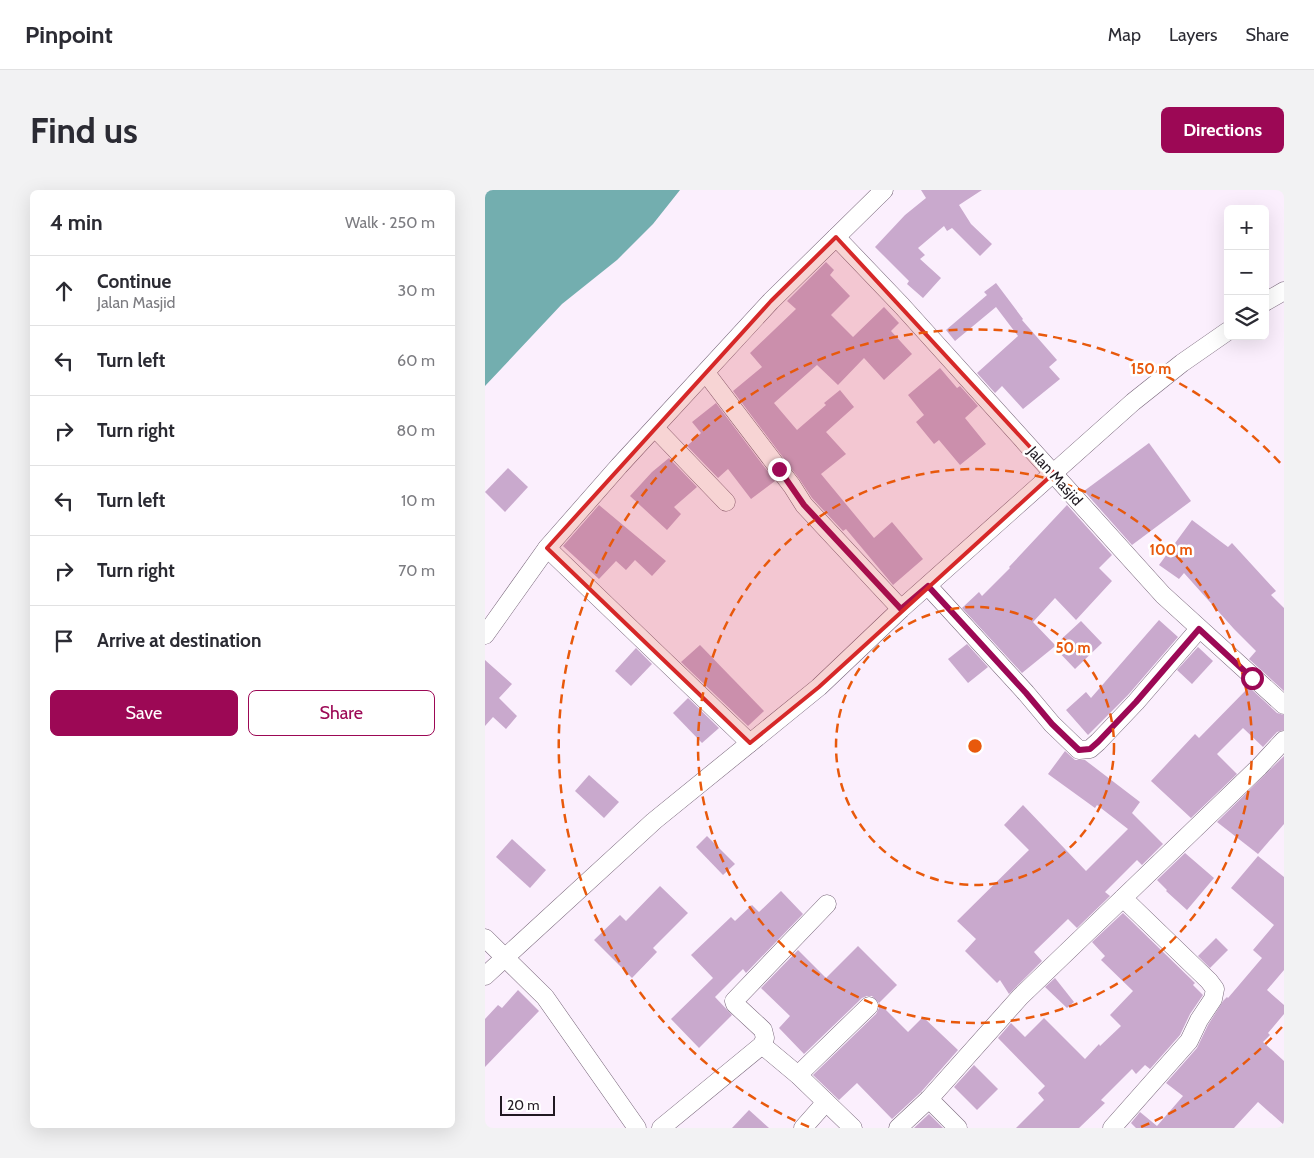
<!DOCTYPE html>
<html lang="en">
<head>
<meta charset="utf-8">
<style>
  :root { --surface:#fff; --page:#f2f2f3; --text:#2b2b33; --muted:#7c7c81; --line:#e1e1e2; --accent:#9c0855 }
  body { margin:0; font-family:Cabin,sans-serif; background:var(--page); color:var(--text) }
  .controls { position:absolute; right:15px; top:15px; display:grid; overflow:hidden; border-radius:8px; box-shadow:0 5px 20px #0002 }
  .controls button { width:45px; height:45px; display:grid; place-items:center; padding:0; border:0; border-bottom:1px solid var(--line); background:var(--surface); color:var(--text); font:25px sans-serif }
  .scale { position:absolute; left:15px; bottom:12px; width:55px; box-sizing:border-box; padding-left:5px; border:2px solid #201921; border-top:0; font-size:14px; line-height:18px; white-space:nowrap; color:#201921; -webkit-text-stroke:4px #fff; paint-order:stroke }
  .stop { position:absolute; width:15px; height:15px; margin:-11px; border:4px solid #9c0855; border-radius:50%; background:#fff }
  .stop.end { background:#9c0855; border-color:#fff; box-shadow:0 1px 5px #0008 }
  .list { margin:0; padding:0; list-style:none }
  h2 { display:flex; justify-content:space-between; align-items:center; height:65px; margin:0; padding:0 20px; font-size:21px }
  h2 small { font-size:16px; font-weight:400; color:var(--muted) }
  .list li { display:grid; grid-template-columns:32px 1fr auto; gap:15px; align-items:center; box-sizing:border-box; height:70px; padding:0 20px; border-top:1px solid var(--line) }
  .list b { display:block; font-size:19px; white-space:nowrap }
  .list p { margin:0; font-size:16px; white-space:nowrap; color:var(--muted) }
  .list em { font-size:16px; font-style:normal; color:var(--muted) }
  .actions { display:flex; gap:10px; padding:15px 20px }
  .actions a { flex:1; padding:11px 0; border:1px solid var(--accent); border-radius:8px; text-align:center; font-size:18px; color:var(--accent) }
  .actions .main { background:var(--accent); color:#fff }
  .icon { flex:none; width:28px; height:28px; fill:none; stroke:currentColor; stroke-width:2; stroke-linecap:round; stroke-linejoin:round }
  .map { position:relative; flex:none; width:799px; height:938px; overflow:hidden; border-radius:8px }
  header { display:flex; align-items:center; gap:30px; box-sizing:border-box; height:70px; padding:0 25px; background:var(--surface); border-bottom:1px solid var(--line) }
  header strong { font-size:24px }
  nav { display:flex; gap:28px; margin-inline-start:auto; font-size:18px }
  .intro { display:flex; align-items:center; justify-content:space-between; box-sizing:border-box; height:120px; padding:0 30px }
  h1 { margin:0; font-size:35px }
  .button { padding:12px 22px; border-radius:8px; background:var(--accent); color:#fff; font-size:18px; font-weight:700 }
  main { display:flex; gap:30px; padding:0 30px }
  aside { flex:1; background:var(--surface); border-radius:8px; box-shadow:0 5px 20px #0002 }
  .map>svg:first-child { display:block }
  .water { fill:#73aeaf }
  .building { fill:#c9a9cd }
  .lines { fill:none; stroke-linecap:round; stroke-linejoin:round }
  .street-casing { stroke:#766478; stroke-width:19 }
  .street { stroke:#fff; stroke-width:18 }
  .route { stroke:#9c0855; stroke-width:6 }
  .marked { fill:#d62828; fill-opacity:0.2; stroke:#d62828; stroke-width:4; stroke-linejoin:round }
  .ring { fill:none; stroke:#e8590c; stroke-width:2.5; stroke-dasharray:9 6 }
  .labels { text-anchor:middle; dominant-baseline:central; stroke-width:5; stroke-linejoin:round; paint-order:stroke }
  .street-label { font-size:15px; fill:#201921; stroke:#fff }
  .centre { fill:#e8590c; stroke:#fff; stroke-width:2.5 }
  .ring-label { font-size:15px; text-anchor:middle; font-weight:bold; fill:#e8590c; stroke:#fff; stroke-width:5; stroke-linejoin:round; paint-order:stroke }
</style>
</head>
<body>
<header>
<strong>Pinpoint</strong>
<nav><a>Map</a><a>Layers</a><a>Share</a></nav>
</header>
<div class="intro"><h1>Find us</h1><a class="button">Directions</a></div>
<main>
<aside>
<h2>4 min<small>Walk · 250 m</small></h2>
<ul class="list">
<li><svg class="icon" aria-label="ahead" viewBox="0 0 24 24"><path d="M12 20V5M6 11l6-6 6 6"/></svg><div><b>Continue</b><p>Jalan Masjid</p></div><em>30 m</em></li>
<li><svg class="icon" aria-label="left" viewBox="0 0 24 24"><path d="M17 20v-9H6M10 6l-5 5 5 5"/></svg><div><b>Turn left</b></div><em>60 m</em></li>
<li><svg class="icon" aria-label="right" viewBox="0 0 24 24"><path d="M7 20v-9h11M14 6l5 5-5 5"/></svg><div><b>Turn right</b></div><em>80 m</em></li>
<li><svg class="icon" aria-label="left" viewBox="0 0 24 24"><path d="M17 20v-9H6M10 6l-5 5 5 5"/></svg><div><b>Turn left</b></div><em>10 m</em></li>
<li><svg class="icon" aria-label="right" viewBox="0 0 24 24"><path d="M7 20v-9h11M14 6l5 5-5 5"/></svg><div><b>Turn right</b></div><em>70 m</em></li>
<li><svg class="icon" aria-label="arrive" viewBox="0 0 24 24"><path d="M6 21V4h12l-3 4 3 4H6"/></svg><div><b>Arrive at destination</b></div></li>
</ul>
<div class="actions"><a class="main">Save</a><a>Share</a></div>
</aside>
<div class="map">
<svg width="799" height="938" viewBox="0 0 799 938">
  <rect width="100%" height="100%" fill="#fbeffd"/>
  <path class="water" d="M0 0H195L168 34 132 70 77 114 0 196Z"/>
  <g class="building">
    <path d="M436 0H497L474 15 486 34 507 54 495 66 467 38 462 41 459 36 433 58 440 65 435 69 456 88 438 108 422 94 424 91 390 57 420 25 441 8Z"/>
    <path d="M341 72 349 80 345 85 365 106 346 125 368 147 399 117 414 133 406 141 427 164 399 190 379 168 353 195 332 175 289 213 312 240 341 215 339 213 355 200 369 217 341 242 361 264 336 284 389 348 407 332 438 369 408 395 361 339 358 341 327 308 315 290 248 201 277 177 265 163 311 119 302 111Z"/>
    <path d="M511 93 538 129 537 130 572 170 564 177 575 189 538 219 517 196 510 203 492 183 533 146 511 117 470 151 461 140 502 105 499 102Z"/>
    <path d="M455 178 472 198 475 196 493 216 480 228 501 254 475 275 454 250 449 254 431 232 439 225 423 205Z"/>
    <path d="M231 213 290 291 266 309 243 279 233 288 202 256 216 243 207 232Z"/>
    <path d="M664 253 706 311 647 355 599 301Z"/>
    <path d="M184 268 212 297 189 317 196 324 182 340 145 306 167 282Z"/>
    <path d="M23 278 43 297 20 322 0 302Z"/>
    <path d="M114 315 181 371 167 386 150 370 141 380 131 371 114 389 78 356Z"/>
    <path d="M582 315 627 365 614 378 627 391 591 430 570 408 548 432 570 455 596 431 617 453 590 479 569 457 537 483 477 418 494 402 497 406 525 378 524 377Z"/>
    <path d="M707 330 743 357 747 353 791 401 786 405 799 418V501L764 469 771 461 749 439 699 383 694 389 674 375Z"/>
    <path d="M674 430 693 447 643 505 603 545 581 520 601 502 606 508Z"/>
    <path d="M482 454 503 477 483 493 463 469Z"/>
    <path d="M215 455 279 521 263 536 196 472Z"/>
    <path d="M713 457 728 471 707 494 692 480Z"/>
    <path d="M151 458 167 474 146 496 130 481Z"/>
    <path d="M0 470 27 494 14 508 32 526 21 539 8 527 0 536Z"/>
    <path d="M764 497 792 523 799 525V540L792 542 778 557 758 538 732 564 752 584 706 628 666 591 710 544 714 548Z"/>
    <path d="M203 508 234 538 217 553 188 523Z"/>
    <path d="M580 561 590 570H600L655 612 647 623 678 654 657 675 652 670 620 702 625 706 592 738 583 729 549 762 557 771 524 804 515 790 512 793 480 761 491 749 472 731 544 660 519 635 538 615 601 681 643 639 612 615 610 618 563 584Z"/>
    <path d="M799 566V634L773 664 732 632Z"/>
    <path d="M104 585 134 612 119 628 90 601Z"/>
    <path d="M222 646 250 674 238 685 211 657Z"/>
    <path d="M27 649 61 680 45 698 11 667Z"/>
    <path d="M700 663 729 688 702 720 681 701 682 700 672 690Z"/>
    <path d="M773 666 799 687V780L782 800 799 815V824L783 843 785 845 778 852 799 871V935L773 912 749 938H651L646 933 655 922 672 936 698 906 681 893 712 858 723 835 738 811 742 807 743 808 777 768 768 760 789 735 746 698Z"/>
    <path d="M175 696 203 723 168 758 172 762 147 788 109 750 135 725 141 731Z"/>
    <path d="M296 701 318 724 261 783 258 779 230 807 247 825 214 858 186 829 228 788 206 765 246 727 250 731 267 715 274 722Z"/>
    <path d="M638 723 710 793 708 795 718 805 705 824 695 845 665 879 660 875 651 884 647 879 616 910 620 913 594 938H531L559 910 553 903 560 896 513 848 526 833 540 847 559 828 600 869 614 854 615 856 636 836 625 825 648 801 616 770 620 766 607 752Z"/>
    <path d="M731 748 743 760 725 778 713 766Z"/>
    <path d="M373 756 412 795 394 813 387 806H382L377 808 319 864 294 838 305 826 276 798 313 760 341 788Z"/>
    <path d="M570 788 589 812 582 818 560 797Z"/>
    <path d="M33 800 54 821 0 877V829L13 815 17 818Z"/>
    <path d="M394 813 423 842 438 827 473 860 436 902 407 929 372 893 354 910 328 885 391 824 394 818Z"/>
    <path d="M489 875 513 899 492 920 469 897Z"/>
    <path d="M264 920 284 938H247Z"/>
    <path d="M444 924 458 938H429Z"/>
  </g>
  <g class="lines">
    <g class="street-casing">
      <g id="street">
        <path d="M351 47 417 116 678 405 799 515"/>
        <path d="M780 112 799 101"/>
        <path d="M221 183 307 296 319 315 416 419"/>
        <path d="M170 238 241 312"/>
        <path d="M62 358 265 553"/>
        <path d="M443 396 541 503 567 534 594 560 605 559 613 552 651 512 714 439"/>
        <path d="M0 445 62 358 134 276 286 111 399 0"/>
        <path d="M0 748 60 807 152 938"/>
        <path d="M0 786 169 631 334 497 416 419 648 212 697 173 743 141"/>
        <path d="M277 855 313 885 368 938"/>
        <path d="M313 885 384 816"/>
        <path d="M444 909 473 938"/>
        <path d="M176 938 277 855 280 848 278 840 250 814 249 811 342 714"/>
        <path d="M318 938 341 912"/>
        <path d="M413 938 444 909 535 807 638 708"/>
        <path d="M627 938 704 851 714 830 728 809 730 799 724 791 638 708 774 577 799 550"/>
      </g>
    </g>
    <use href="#street" class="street"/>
  </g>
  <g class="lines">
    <path class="route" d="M294 279 319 315 416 419 443 396 541 503 567 534 594 560 605 559 613 552 651 512 714 439 767 488"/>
  </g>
  <path class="marked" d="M351 47 569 283 334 497 265 553 62 358 286 111Z"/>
  <g class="ring">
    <circle cx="490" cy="556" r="139"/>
    <circle cx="490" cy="556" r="277"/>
    <path d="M797 837A416 416 0 0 1 656 937M324 937A416 416 0 1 1 797 275"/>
  </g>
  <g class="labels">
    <g class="street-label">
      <text transform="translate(570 286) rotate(48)">Jalan Masjid</text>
    </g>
  </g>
  <circle cx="490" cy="556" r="8" class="centre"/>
  <g class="ring-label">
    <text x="666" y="184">150 m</text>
    <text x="686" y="365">100 m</text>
    <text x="588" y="463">50 m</text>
  </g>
</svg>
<div class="controls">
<button>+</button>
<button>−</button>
<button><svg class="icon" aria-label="layers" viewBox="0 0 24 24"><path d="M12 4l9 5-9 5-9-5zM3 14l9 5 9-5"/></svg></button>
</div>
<div class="scale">20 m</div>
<div class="stop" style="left:767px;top:488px"></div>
<div class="stop end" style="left:294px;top:279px"></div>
</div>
</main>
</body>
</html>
